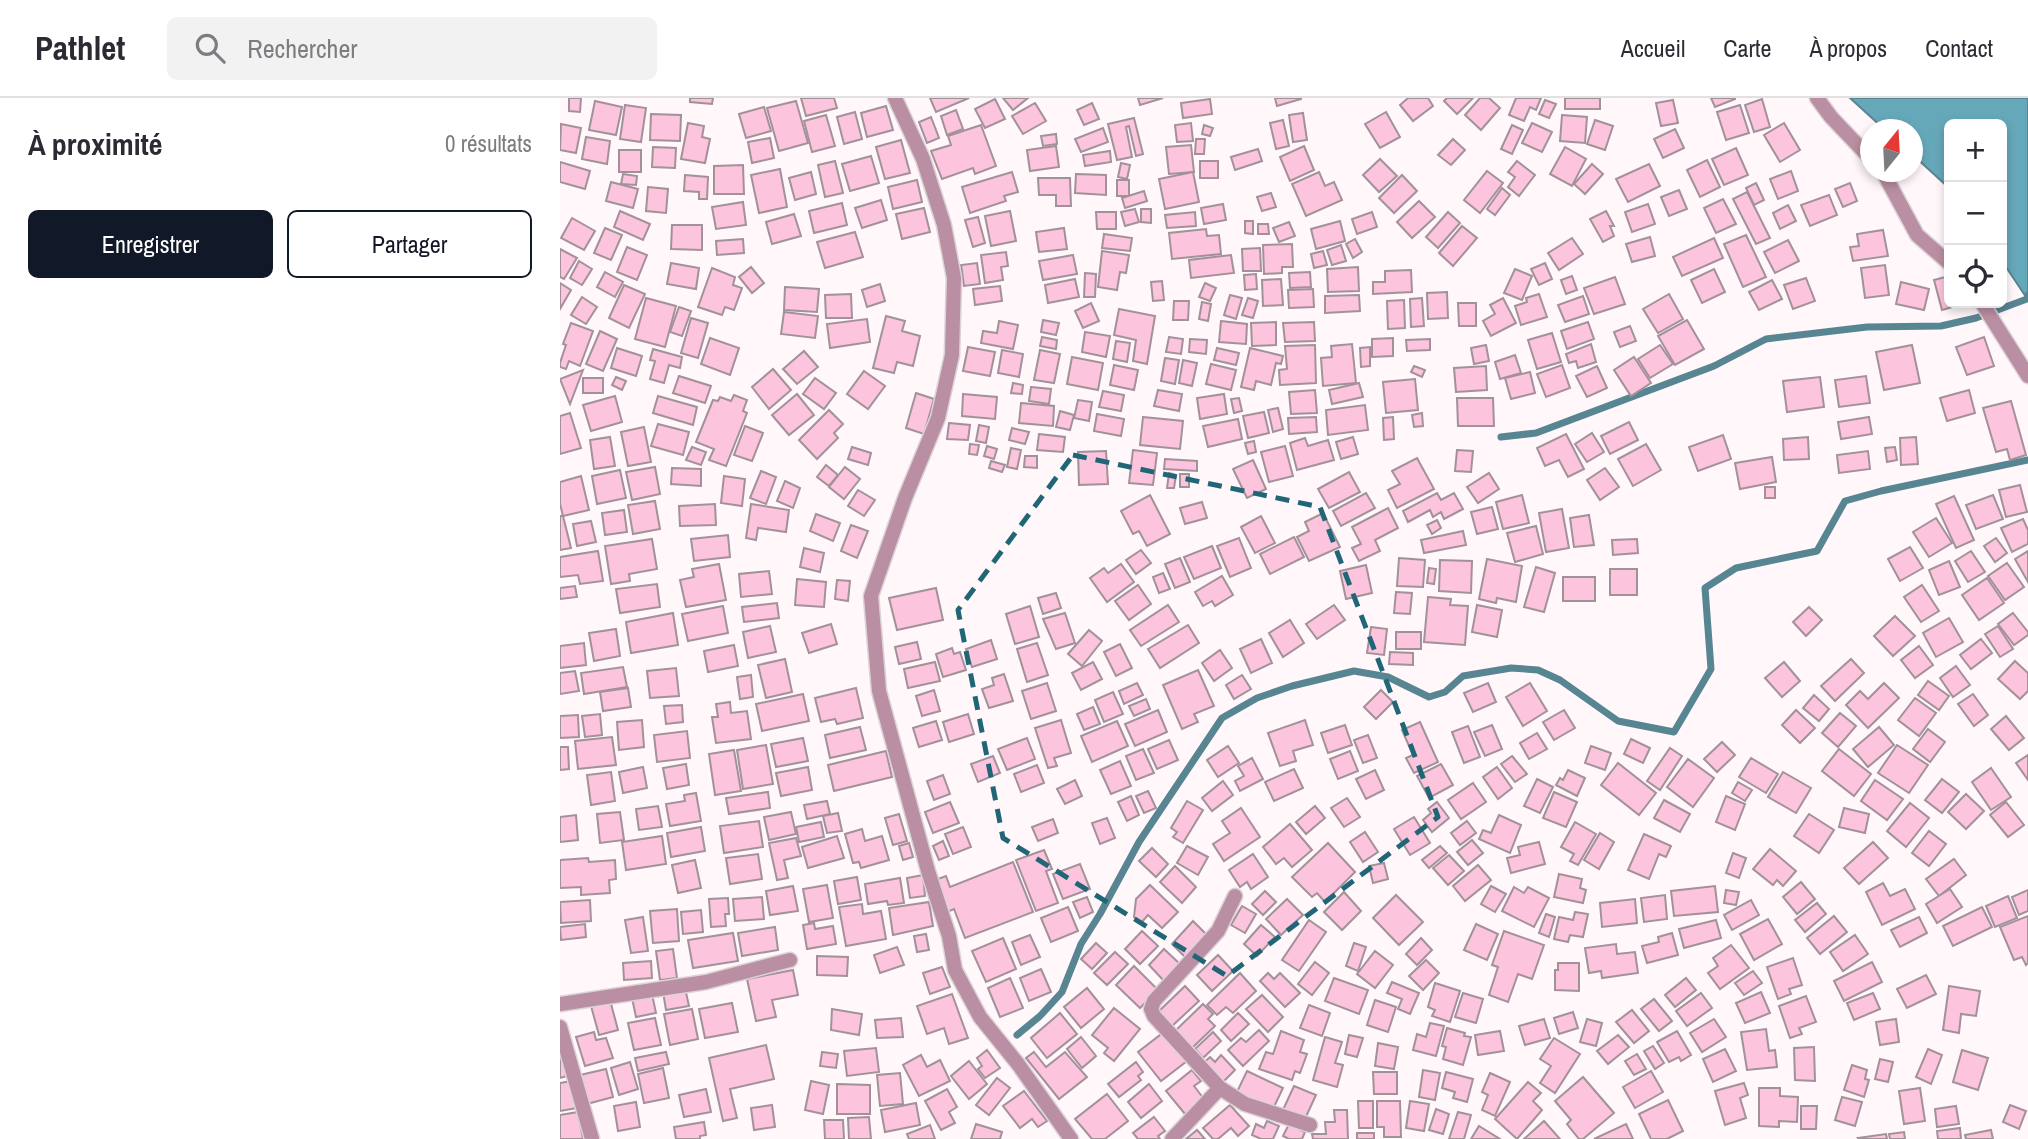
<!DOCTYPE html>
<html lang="fr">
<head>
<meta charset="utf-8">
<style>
  :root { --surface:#fff; --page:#f2f2f3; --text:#2b2b33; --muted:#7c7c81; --line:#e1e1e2; --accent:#111827 }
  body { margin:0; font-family:"Archivo Narrow",sans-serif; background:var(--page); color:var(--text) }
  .controls { position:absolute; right:21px; top:21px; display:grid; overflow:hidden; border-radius:10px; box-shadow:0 4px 10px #0003 }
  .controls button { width:63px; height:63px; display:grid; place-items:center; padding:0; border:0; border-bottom:2px solid var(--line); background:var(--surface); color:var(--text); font:35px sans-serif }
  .compass { position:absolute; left:1300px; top:21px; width:63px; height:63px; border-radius:50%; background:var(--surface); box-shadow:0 4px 10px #0003; rotate:18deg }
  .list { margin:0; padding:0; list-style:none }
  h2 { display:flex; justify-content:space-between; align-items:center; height:91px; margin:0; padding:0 28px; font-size:30px }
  h2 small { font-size:23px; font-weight:400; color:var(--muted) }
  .actions { display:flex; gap:14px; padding:21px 28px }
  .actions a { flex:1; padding:16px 0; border:2px solid var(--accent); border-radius:10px; text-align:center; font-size:24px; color:var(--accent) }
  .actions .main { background:var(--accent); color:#fff }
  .icon { flex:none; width:38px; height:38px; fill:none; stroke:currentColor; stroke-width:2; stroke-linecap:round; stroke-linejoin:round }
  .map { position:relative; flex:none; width:1468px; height:1041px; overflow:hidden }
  header { display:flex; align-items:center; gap:42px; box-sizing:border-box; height:98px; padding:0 35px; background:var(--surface); border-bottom:2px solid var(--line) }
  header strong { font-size:33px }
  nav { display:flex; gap:38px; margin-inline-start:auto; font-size:24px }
  .search { width:490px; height:63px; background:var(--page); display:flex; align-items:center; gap:18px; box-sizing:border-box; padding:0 24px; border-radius:10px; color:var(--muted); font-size:26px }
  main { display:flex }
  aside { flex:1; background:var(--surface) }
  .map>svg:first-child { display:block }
  .water { fill:#65a8ba; stroke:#588592; stroke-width:2 }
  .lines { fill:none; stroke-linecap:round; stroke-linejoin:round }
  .stream { stroke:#588592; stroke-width:7 }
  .building { fill:#fdc4dd; stroke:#a39199; stroke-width:2 }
  .street-casing { stroke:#dbd4d7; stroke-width:17 }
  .street { stroke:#bb8fa3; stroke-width:14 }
  .marked { fill:none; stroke:#216677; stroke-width:5; stroke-dasharray:14 9; stroke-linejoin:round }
</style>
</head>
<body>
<header>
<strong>Pathlet</strong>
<div class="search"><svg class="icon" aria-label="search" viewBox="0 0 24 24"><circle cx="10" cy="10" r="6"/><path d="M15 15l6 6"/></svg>Rechercher</div>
<nav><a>Accueil</a><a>Carte</a><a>À propos</a><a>Contact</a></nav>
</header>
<main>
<aside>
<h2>À proximité<small>0 résultats</small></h2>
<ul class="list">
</ul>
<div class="actions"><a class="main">Enregistrer</a><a>Partager</a></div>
</aside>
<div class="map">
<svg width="1468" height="1041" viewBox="0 0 1468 1041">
  <rect width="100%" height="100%" fill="#fff7fa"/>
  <path class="water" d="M1290 0H1468V202L1442 163V26H1389V90L1353 57 1352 32 1324 31Z"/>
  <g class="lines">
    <g class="stream">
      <path d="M941 339 976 335 1154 268 1206 241 1307 229 1381 228 1416 220 1467 201 1468 197"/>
      <path d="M457 937 480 918 502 894 521 846 540 816 579 744 662 620 697 600 732 588 794 573 828 579 869 599 885 594 903 578 951 570 978 572 1000 582 1058 623 1114 634 1151 571 1145 490 1176 470 1257 453 1285 403 1321 393 1468 362"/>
    </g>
  </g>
  <g class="building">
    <path d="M9 0H21L20 14 9 13Z"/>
    <path d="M130 0H153L152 6 130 4Z"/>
    <path d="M241 0H274L277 10 246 18Z"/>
    <path d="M370 0H409L376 14Z"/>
    <path d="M443 0H468L453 12Z"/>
    <path d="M578 0H603L580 7Z"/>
    <path d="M715 0H741V1L717 8Z"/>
    <path d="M848 0H868L873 8 853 23 840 7Z"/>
    <path d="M887 0H913L897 16 884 3Z"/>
    <path d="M920 0H929L940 10 921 32 905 17Z"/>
    <path d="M956 0H981L976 12 970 9 964 23 949 17Z"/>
    <rect x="1005" y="0" width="35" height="11"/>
    <path d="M1151 0H1175V1L1155 9Z"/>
    <path d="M435 1 445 21 425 30 415 11Z"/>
    <path d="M650 1 652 16 623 20 621 5Z"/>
    <path d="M1202 1 1210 29 1194 34 1185 7Z"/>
    <path d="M985 2 996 6 989 20 979 16Z"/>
    <path d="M1113 2 1118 25 1101 28 1096 5Z"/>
    <path d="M35 3 62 9 56 37 29 32Z"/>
    <path d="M236 3 248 45 219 53 207 10Z"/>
    <path d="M475 5 486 23 463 36 452 18Z"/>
    <path d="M532 5 539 21 524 27 517 12Z"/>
    <path d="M65 7 86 10 81 44 60 41Z"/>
    <path d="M1180 7 1189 35 1166 42 1157 14Z"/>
    <path d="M326 8 333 32 307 39 301 15Z"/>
    <path d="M204 9 211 33 186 40 179 16Z"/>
    <path d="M396 12 403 31 387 37 381 18Z"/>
    <path d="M295 14 302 41 284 46 277 19Z"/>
    <path d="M826 14 840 39 820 50 805 26Z"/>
    <path d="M743 15 747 42 733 44 729 17Z"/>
    <path d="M91 16 121 17 120 43 90 42Z"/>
    <path d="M266 17 275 48 252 54 244 23Z"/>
    <path d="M1002 17 1027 19 1025 45 1000 43Z"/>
    <path d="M371 19 379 40 367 45 359 24Z"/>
    <path d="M574 20 583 56 576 58 569 28 566 29 572 59 557 62 548 26Z"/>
    <path d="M723 22 729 48 716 51 710 25Z"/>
    <path d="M1035 22 1053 28 1045 52 1027 46Z"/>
    <path d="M128 25 144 28 142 39 150 41 145 65 121 61Z"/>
    <path d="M631 25 633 43 617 44 615 27Z"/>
    <path d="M972 25 992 34 982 54 962 45Z"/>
    <path d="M1224 25 1240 52 1220 64 1204 37Z"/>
    <path d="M1 26 21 30 16 55 0 52Z"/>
    <path d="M421 27 436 68 415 76 413 70 382 81 371 53 391 47 388 38Z"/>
    <path d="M644 27 653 30 650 38 642 36Z"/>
    <path d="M952 27 963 32 952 56 941 51Z"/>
    <path d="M543 30 548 44 521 54 515 41Z"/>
    <path d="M1115 31 1124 50 1103 60 1094 41Z"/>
    <path d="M496 36 497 46 483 48 481 38Z"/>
    <path d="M26 39 50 43 47 66 22 61Z"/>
    <path d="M210 40 214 60 192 65 188 44Z"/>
    <path d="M636 41H645L644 56H635Z"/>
    <path d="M893 41 905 52 891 67 878 57Z"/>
    <path d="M341 42 350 75 325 81 316 49Z"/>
    <path d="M631 47 634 74 609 76 606 49Z"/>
    <path d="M496 48 499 69 470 73 467 52Z"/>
    <path d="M744 48 754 72 730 83 720 59Z"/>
    <path d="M93 49 116 50 115 70 92 69Z"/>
    <path d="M1005 49 1026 61 1012 88 990 76Z"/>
    <path d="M1176 50 1188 77 1164 87 1152 61Z"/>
    <path d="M698 51 702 63 675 72 671 59Z"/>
    <rect x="59" y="52" width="22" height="22"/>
    <path d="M550 53 551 64 525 68 523 57Z"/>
    <path d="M311 58 319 85 290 93 282 66Z"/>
    <path d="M820 61 837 78 819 94 803 77Z"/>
    <path d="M1147 62 1160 89 1140 99 1127 72Z"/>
    <path d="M275 63 283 95 265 99 258 67Z"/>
    <rect x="640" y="63" width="18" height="17"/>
    <path d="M957 63 975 77 959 98 948 89 955 79 948 74Z"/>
    <path d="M0 64 30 73 25 91 0 84Z"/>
    <path d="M561 65 570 67 567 81 558 79Z"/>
    <path d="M1032 66 1043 76 1025 96 1014 86Z"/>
    <path d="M1089 66 1100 88 1068 104 1056 81Z"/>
    <path d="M183 67 184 96H154V68Z"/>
    <path d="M220 71 227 109 199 115 191 77Z"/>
    <path d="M927 73 943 85 920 115 904 102Z"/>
    <path d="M1231 73 1238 93 1218 101 1210 81Z"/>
    <path d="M251 74 256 96 235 102 229 80Z"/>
    <path d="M452 74 458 94 444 98 446 103 410 115 402 89Z"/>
    <path d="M633 74 639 104 605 111 599 81Z"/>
    <path d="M759 74 765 88 774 84 782 102 746 118 732 86Z"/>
    <path d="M63 76 77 78 76 87 61 86Z"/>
    <path d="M516 76 546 77V97L515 95Z"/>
    <path d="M125 77 148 79 147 101H139V94L124 93Z"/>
    <path d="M842 77 857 93 834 115 819 100Z"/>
    <path d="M478 80H510L511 108H496V97H479Z"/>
    <path d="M357 82 362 104 333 111 328 89Z"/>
    <rect x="557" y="82" width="12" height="16"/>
    <path d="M51 84 78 91 73 110 46 103Z"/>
    <path d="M1196 85 1204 102 1194 107 1186 90Z"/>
    <path d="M1290 85 1297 103 1283 109 1275 91Z"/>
    <path d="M88 89 108 91 106 115 86 113Z"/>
    <path d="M942 90 950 97 935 117 927 111Z"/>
    <path d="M1119 92 1127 111 1109 118 1101 99Z"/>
    <path d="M584 93 587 103 565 110 562 100Z"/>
    <path d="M1187 94 1210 140 1196 146 1173 101Z"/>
    <path d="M711 95 716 109 702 113 697 99Z"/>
    <path d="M1269 97 1277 117 1250 128 1241 107Z"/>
    <path d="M1163 101 1176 126 1156 135 1144 110Z"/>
    <path d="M321 102 327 122 302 130 295 110Z"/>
    <path d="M859 103 875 119 852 140 837 124Z"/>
    <path d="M183 104 186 127 156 131 152 109Z"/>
    <path d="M282 105 287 127 254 135 249 113Z"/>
    <path d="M663 106 666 122 644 126 641 110Z"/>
    <path d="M1088 106 1095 126 1072 134 1065 114Z"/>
    <path d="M1228 107 1236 123 1220 131 1213 115Z"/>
    <path d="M364 110 370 134 342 141 336 116Z"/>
    <path d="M575 111 579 124 565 128 561 114Z"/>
    <path d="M581 111H591V125L581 124Z"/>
    <path d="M60 113 90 126 83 142 54 129Z"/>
    <path d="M450 113 456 143 431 148 425 118Z"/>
    <path d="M1046 113 1054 128H1050L1054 138 1043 144 1030 121Z"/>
    <path d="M536 114H556V131H537Z"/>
    <path d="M635 114 636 128 607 130 605 117Z"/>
    <path d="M812 114 817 129 797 136 792 121Z"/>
    <path d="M888 114 900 125 878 150 866 139Z"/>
    <path d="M234 116 241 138 212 146 206 124Z"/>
    <path d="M418 119 425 145 413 149 405 122Z"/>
    <path d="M12 120 35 133 24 152 1 140Z"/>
    <path d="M685 123H693V136L685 135Z"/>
    <path d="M780 123 785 143 756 151 751 131Z"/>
    <path d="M729 124 735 138 719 144 713 130Z"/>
    <path d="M698 126H708L709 136H698Z"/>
    <path d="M112 127H142V152L111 151Z"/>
    <path d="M902 128 917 140 893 168 879 155Z"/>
    <path d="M45 130 62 137 51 162 34 155Z"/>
    <path d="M504 130 507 151 479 154 476 134Z"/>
    <path d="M646 131 647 138 659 137 661 156 612 161 609 135Z"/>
    <path d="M1323 132 1328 158 1293 163 1290 149 1299 148 1297 136Z"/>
    <path d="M295 134 303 159 265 170 257 144Z"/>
    <path d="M544 136 572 140 570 153 542 150Z"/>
    <path d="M1186 137 1206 179 1183 189 1164 146Z"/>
    <path d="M1090 139 1095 158 1072 164 1066 146Z"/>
    <path d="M1012 140 1023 156 999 172 988 155Z"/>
    <path d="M1154 140 1163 160 1122 178 1113 159Z"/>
    <path d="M183 141 184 155 157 157 156 143Z"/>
    <path d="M795 141 802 154 793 160 786 146Z"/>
    <path d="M1228 142 1239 163 1215 175 1204 154Z"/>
    <path d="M732 146 733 169H722V175L704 176 703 147Z"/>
    <path d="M781 147 786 163 772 167 767 152Z"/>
    <path d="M67 149 87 157 77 182 57 174Z"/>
    <path d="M700 150 701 173H683L682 151Z"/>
    <path d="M0 151 17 160 4 181 0 179Z"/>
    <path d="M542 153 569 157 566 175 560 174 557 192 538 189Z"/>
    <path d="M763 153 767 167 754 170 751 156Z"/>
    <path d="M446 154 448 168 441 169 443 182 425 185 421 157Z"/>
    <path d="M513 157 517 176 483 182 479 163Z"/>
    <path d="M671 157 674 175 631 180 629 162Z"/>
    <path d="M19 163 32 171 22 187 10 180Z"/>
    <path d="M111 165 139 170 136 191 107 186Z"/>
    <path d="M417 165 420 186 404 188 401 167Z"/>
    <path d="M985 165 992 181 979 187 971 171Z"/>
    <path d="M1325 167 1329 197 1305 200 1301 170Z"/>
    <path d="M191 169 204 185 192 195 179 179Z"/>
    <path d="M798 169 799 193 768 194 767 171Z"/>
    <path d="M152 170 175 179 173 187 182 190 174 212 165 209 162 217 138 209Z"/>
    <path d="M955 171 972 178 962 202 944 195Z"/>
    <path d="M1154 171 1165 194 1142 205 1131 182Z"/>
    <path d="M851 172 852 194 813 196V184H825V173Z"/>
    <path d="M45 174 63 184 55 199 37 189Z"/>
    <path d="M750 174 751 189 730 190 729 175Z"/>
    <path d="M525 175 536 176 535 199H524Z"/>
    <path d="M696 176 697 191 685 192 684 177Z"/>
    <path d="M1012 178 1017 192 1006 196 1001 182Z"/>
    <path d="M1389 178V205L1403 206 1382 212 1374 182Z"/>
    <path d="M1055 179 1065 206 1034 216 1024 190Z"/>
    <path d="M1246 180 1255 203 1233 211 1224 187Z"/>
    <path d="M515 181 519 199 488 205 485 187Z"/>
    <path d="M721 181 723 207 703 208 702 182Z"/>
    <path d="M1212 182 1222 201 1199 212 1189 194Z"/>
    <path d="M602 183 604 202 593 203 591 184Z"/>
    <path d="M1341 184 1369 191 1364 212 1336 206Z"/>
    <path d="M0 185 11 192 0 211Z"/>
    <path d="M645 185 656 190 650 203 639 199Z"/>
    <path d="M320 186 325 203 307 209 302 192Z"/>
    <path d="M64 187 85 196 69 230 49 220Z"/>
    <path d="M440 188 442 203 415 207 413 191Z"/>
    <path d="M225 189 259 191 257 214 224 212Z"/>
    <path d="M753 191 754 209 729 210 728 192Z"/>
    <path d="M887 194 888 220 868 221 867 195Z"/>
    <path d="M291 196 292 220H266L265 197Z"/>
    <path d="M979 196 987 219 961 227 955 208 967 204 966 200Z"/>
    <path d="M1109 196 1123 221 1098 235 1083 211Z"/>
    <path d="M670 197 682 200 676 221 664 217Z"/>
    <path d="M799 197 800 213 765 215V198Z"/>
    <path d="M1023 198 1029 216 1005 224 998 207Z"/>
    <path d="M22 199 37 209 26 226 11 217Z"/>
    <path d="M86 200 116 208 105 249 75 241Z"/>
    <path d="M688 200 698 203 693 220 682 217Z"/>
    <path d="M862 200 864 228 851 229 850 201Z"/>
    <path d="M943 200 956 225 931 238 923 223 935 216 930 207Z"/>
    <path d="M844 202 845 230 828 231 827 203Z"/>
    <path d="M614 203H629L628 222H613Z"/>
    <path d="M642 204 651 206 648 223 639 221Z"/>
    <path d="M531 205 539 223 523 230 515 213Z"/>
    <path d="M898 205H916V228H899Z"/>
    <path d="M119 209 131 213 122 238 110 234Z"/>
    <path d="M559 211 595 218 587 266 573 263 576 242 554 237Z"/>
    <path d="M224 214 258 218 255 240 221 236Z"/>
    <path d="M326 218 345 223 342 233 360 238 353 268 337 264 334 275 313 270Z"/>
    <path d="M131 220 148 225 138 260 121 255Z"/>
    <path d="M307 221 310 244 270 250 267 226Z"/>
    <path d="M483 222 499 225 496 237 481 234Z"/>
    <path d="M1127 222 1144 251 1115 267 1098 238Z"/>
    <path d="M439 223 458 227 453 251 421 245 423 233 437 235Z"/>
    <path d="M661 223 687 226 686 246 659 244Z"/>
    <path d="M716 224V247L692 248 691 225Z"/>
    <path d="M754 224 755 243 725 244 723 225Z"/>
    <path d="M1028 224 1034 241 1007 251 1001 233Z"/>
    <path d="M11 225 33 233 20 268 9 263 6 271 0 269V265L6 247 3 246Z"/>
    <path d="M1070 228 1076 243 1060 249 1054 234Z"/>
    <path d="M40 233 57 241 43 273 26 266Z"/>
    <path d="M525 234 550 238 546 259 522 254Z"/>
    <path d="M992 235 1001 264 977 271 968 242Z"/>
    <path d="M482 239 497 242 496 251 480 248Z"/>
    <path d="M609 239 623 241 621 256 606 254Z"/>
    <path d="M1424 239 1434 268 1407 277 1396 249Z"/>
    <path d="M150 240 179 250 170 277 141 266Z"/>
    <path d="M833 240V258L812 259V241Z"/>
    <path d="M630 241 647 242 646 256 629 254Z"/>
    <path d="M870 241V252L847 253 846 242Z"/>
    <path d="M556 243 570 245 567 264 553 261Z"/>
    <path d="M792 246 796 285 763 288 761 260 772 259 771 248Z"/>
    <path d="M1031 246 1036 264 1018 270 1016 263 1009 265 1006 256Z"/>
    <path d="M755 247 756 285 720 287 719 272 727 271 725 248Z"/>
    <path d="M926 247 929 263 914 266 911 250Z"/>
    <path d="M1100 247 1113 266 1090 280 1078 261Z"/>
    <path d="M1352 247 1360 285 1324 292 1316 254Z"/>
    <path d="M408 249 435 254 430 278 403 273Z"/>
    <path d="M810 249V268L801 269 800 250Z"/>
    <path d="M57 250 82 258 76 278 51 270Z"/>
    <path d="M657 250 679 255 676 267 654 262Z"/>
    <path d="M690 250 723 258 721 266 716 265 711 287 696 283 694 292 681 289Z"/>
    <path d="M93 251 122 259 120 270 109 267 104 285 90 281 95 263 90 262Z"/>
    <path d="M442 252 463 256 459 279 438 275Z"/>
    <path d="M480 252 500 256 494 285 474 282Z"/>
    <path d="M244 253 258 269 237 286 223 271Z"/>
    <path d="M955 257 961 275 940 281 935 264Z"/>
    <path d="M512 259 543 265 538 292 507 286Z"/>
    <path d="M1074 259 1091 285 1071 298 1054 272Z"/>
    <path d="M605 260 619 262 615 286 601 283Z"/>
    <path d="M623 262 637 265 632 288 619 285Z"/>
    <path d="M651 266 676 272 671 292 646 286Z"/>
    <path d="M554 267 578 272 574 292 550 287Z"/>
    <path d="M1002 267 1010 290 986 299 977 276Z"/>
    <path d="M854 268 865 272 862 279 851 274Z"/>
    <path d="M926 268 927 292 896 294 894 270Z"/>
    <path d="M1037 268 1047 290 1027 299 1016 278Z"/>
    <path d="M213 271 231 292 209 311 192 289Z"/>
    <path d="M23 272 10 306 0 281Z"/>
    <path d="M304 273 325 288 308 311 287 296Z"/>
    <path d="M970 274 975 295 951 301 945 280Z"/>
    <path d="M119 278 151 288 145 305 113 295Z"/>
    <path d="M1306 278 1310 305 1279 309 1275 282Z"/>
    <path d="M56 279 66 283 62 292 52 287Z"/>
    <path d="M1260 279 1264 309 1227 314 1223 283Z"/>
    <rect x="23" y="280" width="20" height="15"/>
    <path d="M255 280 276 295 264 311 243 296Z"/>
    <path d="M855 281 858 312 826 315 823 284Z"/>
    <path d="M453 285 463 287 462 296 451 295Z"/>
    <path d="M799 285 803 299 772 306 769 292Z"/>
    <path d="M471 289 491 291 489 306 469 303Z"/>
    <path d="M598 292 622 296 619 313 594 308Z"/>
    <path d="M755 292 757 315 731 316 729 294Z"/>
    <path d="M1409 292 1415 315 1387 323 1380 300Z"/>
    <path d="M543 293 564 297 561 313 539 309Z"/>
    <path d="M356 295 374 301 364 336 346 330Z"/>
    <path d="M237 296 254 317 229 337 212 317Z"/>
    <path d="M403 296 437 299 435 321 402 318Z"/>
    <path d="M664 296 667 316 640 321 637 300Z"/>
    <path d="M174 297 187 302 183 313 187 315 166 368 149 362 154 351 136 344 153 302 158 303 160 299 171 303Z"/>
    <path d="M55 298 62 324 31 333 23 307Z"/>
    <path d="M98 298 137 309 133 327 93 315Z"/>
    <path d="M679 300 682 313 674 315 671 301Z"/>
    <path d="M897 300H933L934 328H898Z"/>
    <path d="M518 302 532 304 529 323 514 320Z"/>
    <path d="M1451 303 1466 357 1450 362 1447 351 1436 354 1423 310Z"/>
    <path d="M461 305 494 308 493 328 459 325Z"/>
    <path d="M805 307 808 332 768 337 766 312Z"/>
    <path d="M718 310 723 331 713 334 708 312Z"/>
    <path d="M269 312 283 326 274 335 278 340 257 361 239 342Z"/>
    <path d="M500 313 514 317 510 332 496 329Z"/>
    <path d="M704 314 709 335 688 340 683 318Z"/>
    <path d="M10 315 21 350 0 356V318Z"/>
    <path d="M862 315 863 328 854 329 852 317Z"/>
    <path d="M537 316 564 321 561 338 534 333Z"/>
    <path d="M583 319 623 323 620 351 580 347Z"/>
    <path d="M756 319 757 334 729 336 728 320Z"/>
    <path d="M833 319 834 341 824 342 823 320Z"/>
    <path d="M1309 319 1312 336 1281 341 1278 324Z"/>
    <path d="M678 321 682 341 648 349 643 328Z"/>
    <path d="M1069 324 1078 342 1050 356 1041 338Z"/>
    <path d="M389 325 410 327 408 342 387 341Z"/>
    <path d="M98 326 129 334 123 357 91 348Z"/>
    <path d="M419 327 429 329 426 345 416 343Z"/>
    <path d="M185 328 203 335 192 363 174 357Z"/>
    <path d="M84 329 91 364 68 368 61 334Z"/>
    <path d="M452 330 469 334 465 346 449 342Z"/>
    <path d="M1032 335 1044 354 1027 364 1015 346Z"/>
    <path d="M479 336 505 339 503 354 477 352Z"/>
    <path d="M1006 336 1024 371 1008 379 999 362 985 368 977 350Z"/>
    <path d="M1163 337 1171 361 1138 373 1129 349Z"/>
    <path d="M50 339 55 368 34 371 30 342Z"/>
    <path d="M793 339 798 356 781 361 776 344Z"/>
    <path d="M1248 339 1249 361 1224 362 1223 341Z"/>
    <path d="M1356 339 1358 366 1341 367 1340 340Z"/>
    <path d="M745 340 748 348 768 342 774 362 737 372 730 345Z"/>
    <path d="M694 343 696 354 688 356 685 345Z"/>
    <path d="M410 346 419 347 417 357 409 356Z"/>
    <path d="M1086 346 1101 372 1073 388 1058 361Z"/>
    <path d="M427 348 437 351 434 361 424 358Z"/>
    <path d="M725 348 733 378 709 384 701 354Z"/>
    <path d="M132 349 146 354 141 367 126 362Z"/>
    <path d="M292 349 311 355 308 367 288 361Z"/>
    <path d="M1335 349 1337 362 1327 364 1325 350Z"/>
    <path d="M451 350 461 352 457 371 447 369Z"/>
    <path d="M573 352 597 355 593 387 569 385Z"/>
    <path d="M897 352 913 353 911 374 895 373Z"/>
    <path d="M546 353 548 386 519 387 518 354Z"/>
    <path d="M1308 353 1310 371 1279 375 1277 357Z"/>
    <path d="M465 358H477V370L464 369Z"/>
    <path d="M1212 359 1216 384 1180 391 1175 365Z"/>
    <path d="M857 360 874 391 837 410 828 392 840 386 832 373Z"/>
    <path d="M605 361 637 363V373L604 371Z"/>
    <path d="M693 362 706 391 687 400 673 371Z"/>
    <path d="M431 363 445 367 442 374 429 370Z"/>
    <path d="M266 367 278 377 269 388 257 379Z"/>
    <path d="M95 369 100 396 72 402 66 374Z"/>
    <path d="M285 369 300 381 284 401 269 389Z"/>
    <path d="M112 370 141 371V388L111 386Z"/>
    <path d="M1045 370 1059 389 1040 402 1027 382Z"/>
    <path d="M60 372 66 400 37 406 32 378Z"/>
    <path d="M201 373 216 379 206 406 190 400Z"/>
    <path d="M789 374 800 394 769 410 758 391Z"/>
    <path d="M609 375 616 377 614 390H607Z"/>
    <path d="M929 375 939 391 918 405 907 389Z"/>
    <rect x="620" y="376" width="9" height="13"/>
    <path d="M21 378 29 412 3 418 0 406V384Z"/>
    <path d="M164 378 185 381 182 408 161 405Z"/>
    <path d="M225 383 240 390 233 410 217 403Z"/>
    <path d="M1460 387 1467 414 1446 419 1439 392Z"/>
    <rect x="1205" y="389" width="10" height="11"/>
    <path d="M298 392 315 402 304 418 288 408Z"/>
    <path d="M806 395 815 410 781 428 773 413Z"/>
    <path d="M877 395 881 402 894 395 903 411 884 421 881 414 873 419 870 412 848 424 843 413Z"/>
    <path d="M590 397 610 436 587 448 579 433 573 436 561 413Z"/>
    <path d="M962 397 969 425 943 431 936 404Z"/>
    <path d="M1433 397 1443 421 1416 431 1406 407Z"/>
    <path d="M1394 398 1414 442 1396 450 1376 406Z"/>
    <path d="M95 403 100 431 73 436 68 407Z"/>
    <path d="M642 404 647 420 625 426 620 410Z"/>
    <path d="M155 406 156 427 120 428 119 408Z"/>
    <path d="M191 406 229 412 226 434 198 430 196 442 186 440Z"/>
    <path d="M932 409 938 431 917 436 911 414Z"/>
    <path d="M828 410 838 430 815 442 820 453 799 463 792 450 801 446 792 429Z"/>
    <path d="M1002 411 1009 450 986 454 979 415Z"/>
    <path d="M64 412 67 434 45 437 42 415Z"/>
    <path d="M763 415 780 449 749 463 737 439 749 433 745 424Z"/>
    <path d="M256 416 280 425 273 443 250 433Z"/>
    <path d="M1029 417 1034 447 1014 449 1010 420Z"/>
    <path d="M0 418H3L11 450 0 452Z"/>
    <path d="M701 418 715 445 695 455 681 429Z"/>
    <path d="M1376 420 1392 445 1369 459 1353 434Z"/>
    <path d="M1463 421 1468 432V446L1452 454 1441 430Z"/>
    <path d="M877 422 881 430 872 436 867 427Z"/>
    <path d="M31 423 36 444 17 448 13 426Z"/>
    <path d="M291 427 308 433 297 460 281 453Z"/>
    <path d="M976 428 983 456 955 464 947 435Z"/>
    <path d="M903 433 906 447 864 455 861 442Z"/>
    <path d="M168 437 170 459 134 463 131 441Z"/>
    <path d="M734 439 744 459 710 476 700 456Z"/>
    <path d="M679 440 691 470 670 479 657 448Z"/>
    <path d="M1436 440 1447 455 1435 464 1424 448Z"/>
    <path d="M92 441 97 471 69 476 70 483 51 486 45 448Z"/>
    <path d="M1077 441 1078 455 1053 457 1052 442Z"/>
    <path d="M652 448 661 470 634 481 624 459Z"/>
    <path d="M1350 449 1363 470 1340 483 1328 461Z"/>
    <path d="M244 450 264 455 260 474 240 469Z"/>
    <path d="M581 452 591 465 576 476 566 462Z"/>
    <path d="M38 453 43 483 20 486 18 477 0 479V459Z"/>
    <path d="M1411 453 1425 474 1408 484 1395 463Z"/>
    <path d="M1468 453V484L1455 461Z"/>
    <path d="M620 460 630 484 615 490 605 466Z"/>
    <path d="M839 460 865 462 863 489 837 488Z"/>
    <path d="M927 461 962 468 956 504 937 500 936 505 919 501Z"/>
    <path d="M880 462 912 463 911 495 879 493Z"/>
    <path d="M1389 463 1400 489 1379 497 1369 472Z"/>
    <path d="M1447 465 1464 489 1445 502 1428 478Z"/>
    <path d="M159 466 166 502 126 509 120 482 134 479 132 471Z"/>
    <path d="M561 466 574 484 547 504 530 480 544 470 548 475Z"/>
    <path d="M806 467 812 495 786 501 780 473Z"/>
    <path d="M976 469 995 475 984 514 964 509Z"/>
    <path d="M869 470 876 471 874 486 867 485Z"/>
    <rect x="1050" y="471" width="27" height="26"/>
    <path d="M209 473 212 496 181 499 179 476Z"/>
    <path d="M603 475 610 491 599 495 593 479Z"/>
    <path d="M662 478 673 497 655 508 652 503 643 508 635 494Z"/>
    <rect x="1003" y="479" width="32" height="24"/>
    <path d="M1427 480 1444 505 1419 522 1402 497Z"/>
    <path d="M237 481 266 484 264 509 235 507Z"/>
    <path d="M277 482 290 483 288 503 275 501Z"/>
    <path d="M97 486 100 509 60 515 56 491Z"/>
    <path d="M578 487 591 506 569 522 555 503Z"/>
    <path d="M1362 487 1379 513 1361 524 1344 499Z"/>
    <path d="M15 488 17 499 0 501V490Z"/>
    <path d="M376 490 383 522 337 532 329 500Z"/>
    <path d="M836 494 852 495 850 516 834 515Z"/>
    <path d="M496 495 501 510 483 516 478 500Z"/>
    <path d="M868 499 891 501 890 507 908 508 905 547 864 544Z"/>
    <path d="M217 505 219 520 184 524 182 509Z"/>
    <path d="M608 507 619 524 581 548 570 532Z"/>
    <path d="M774 507 785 522 757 541 746 526Z"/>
    <path d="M917 507 942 512 937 539 912 534Z"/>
    <path d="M163 508 168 535 128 543 122 516Z"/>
    <path d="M470 508 479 539 455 546 446 516Z"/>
    <path d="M1249 509 1262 522 1246 538 1233 524Z"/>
    <path d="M113 515 118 547 71 555 66 524Z"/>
    <path d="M505 515 515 545 496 551 483 521Z"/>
    <path d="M1453 515 1468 534V537L1454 547 1438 526Z"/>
    <path d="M1335 518 1355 538 1333 558 1314 538Z"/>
    <path d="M1389 520 1403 544 1376 559 1363 535Z"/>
    <path d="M730 522 744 545 723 559 709 535Z"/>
    <path d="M271 526 277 546 249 555 242 535Z"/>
    <path d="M628 527 639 545 600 570 588 551Z"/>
    <path d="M210 528 216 554 188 560 183 534Z"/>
    <path d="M1438 528 1453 551 1440 559 1425 536Z"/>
    <path d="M811 529 827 531 824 557 807 555Z"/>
    <path d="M56 531 60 558 34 563 29 535Z"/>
    <path d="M529 532 542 543 522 568 508 556Z"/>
    <rect x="836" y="534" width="25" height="17"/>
    <path d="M701 541 712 565 691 575 680 551Z"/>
    <path d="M1421 541 1432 555 1411 571 1400 557Z"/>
    <path d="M431 542 437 561 412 569 406 551Z"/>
    <path d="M357 544 361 561 339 566 335 549Z"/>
    <path d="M24 545 26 567 0 570V548Z"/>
    <path d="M477 545 488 577 467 584 457 551Z"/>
    <path d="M560 546 572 570 556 578 544 554Z"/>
    <path d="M174 547 178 568 148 574 144 553Z"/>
    <path d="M1359 548 1373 567 1355 580 1341 562Z"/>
    <path d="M392 550 394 556 400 554 406 572 383 579 376 556Z"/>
    <path d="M660 552 672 570 654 583 642 565Z"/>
    <path d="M830 554 853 555V567L829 566Z"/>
    <path d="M225 561 232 594 206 600 198 567Z"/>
    <path d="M1291 561 1304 575 1275 603 1261 588Z"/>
    <path d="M1455 563 1468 575V593L1460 601 1438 581Z"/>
    <path d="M375 564 380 583 348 590 344 571Z"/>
    <path d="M533 564 542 581 521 592 512 575Z"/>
    <path d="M1224 564 1240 583 1222 599 1205 580Z"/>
    <path d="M1396 568 1410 587 1393 599 1380 580Z"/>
    <path d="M63 569 67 589 24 596 21 575Z"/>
    <path d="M116 570 119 598 90 600 87 573Z"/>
    <path d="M638 572 654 608 634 616 638 624 622 631 603 587Z"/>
    <path d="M15 573 19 593 0 596V575Z"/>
    <path d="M444 576 453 603 429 610 422 591 434 587 432 580Z"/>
    <path d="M191 577 193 599 180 601 177 579Z"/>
    <path d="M682 577 691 591 674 601 666 587Z"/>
    <path d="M1368 583 1389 598 1379 612 1358 597Z"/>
    <path d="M487 585 496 613 471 621 462 593Z"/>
    <path d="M577 585 583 597 564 606 559 593Z"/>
    <path d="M928 585 936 604 913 614 904 595Z"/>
    <path d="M970 585 987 613 963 628 946 599Z"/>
    <path d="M1324 585 1339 600 1308 630 1286 607 1300 593 1308 601Z"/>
    <path d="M68 590 71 609 43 613 40 594Z"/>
    <path d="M296 590 303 620 277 626 275 621 261 624 255 600Z"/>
    <path d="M374 592 380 613 362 618 356 598Z"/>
    <path d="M821 592 833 604 816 621 804 609Z"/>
    <path d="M553 594 563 616 544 624 535 602Z"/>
    <path d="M243 596 249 623 202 633 196 606Z"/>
    <path d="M1413 596 1428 617 1414 628 1398 606Z"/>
    <path d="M1254 597 1269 611 1259 623 1243 610Z"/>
    <path d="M1355 600 1376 615 1359 638 1338 622Z"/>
    <path d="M586 601 590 611 574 618 569 608Z"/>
    <path d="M170 604 171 615 187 613 191 641 156 645 152 619H158L156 606Z"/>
    <path d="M122 607 123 624 106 626 104 608Z"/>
    <path d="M533 609 540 626 524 632 517 616Z"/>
    <path d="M598 612 607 634 575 648 565 626Z"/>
    <path d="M1004 612 1015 630 994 642 983 624Z"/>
    <path d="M1236 612 1255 630 1240 645 1222 627Z"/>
    <path d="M1280 615 1296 628 1278 649 1262 635Z"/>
    <path d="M40 616 42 637 25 639 22 618Z"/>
    <path d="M408 616 414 636 389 644 383 624Z"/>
    <path d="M18 617 19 639 0 640V618Z"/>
    <path d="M1446 618 1464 640 1449 652 1431 631Z"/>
    <path d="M82 622 84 649 59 652 57 624Z"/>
    <path d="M501 622 511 655 494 660 497 668 488 670 475 630Z"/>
    <path d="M745 622 753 647 733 653 736 663 720 668 708 635Z"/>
    <path d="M376 623 382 642 359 649 353 630Z"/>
    <path d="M557 623 568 648 532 664 521 638Z"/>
    <path d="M860 624 878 664 854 675 846 660 853 657 842 632Z"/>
    <path d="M785 627 792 647 768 655 761 635Z"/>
    <path d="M932 627 942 651 925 658 914 634Z"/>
    <path d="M908 628 920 659 904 665 892 634Z"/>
    <path d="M300 629 306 652 270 660 265 637Z"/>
    <path d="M1319 629 1334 647 1308 669 1293 651Z"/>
    <path d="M1368 631 1385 644 1370 664 1353 651Z"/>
    <path d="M127 633 130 660 97 664 94 637Z"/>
    <path d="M977 635 987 651 969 661 960 645Z"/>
    <path d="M808 637 817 660 803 665 794 642Z"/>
    <path d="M52 639 56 667 18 671 15 643Z"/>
    <path d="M243 640 248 663 216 669 211 646Z"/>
    <path d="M467 640 475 661 447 672 438 651Z"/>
    <path d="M1071 641 1090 650 1083 665 1064 656Z"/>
    <path d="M609 642 618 662 597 671 588 651Z"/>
    <path d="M1162 644 1175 657 1157 674 1144 661Z"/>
    <path d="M206 647 213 686 183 691 177 652Z"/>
    <path d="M1337 647 1368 667 1349 695 1318 675Z"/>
    <path d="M668 648 679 665 658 679 647 662Z"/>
    <path d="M1031 648 1051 655 1045 672 1025 665Z"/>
    <path d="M0 649H8L9 671 0 672Z"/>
    <path d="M1110 650 1122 658 1100 692 1087 683Z"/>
    <path d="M583 651 594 675 576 682 566 658Z"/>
    <path d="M1279 651 1311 676 1294 698 1262 673Z"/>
    <path d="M174 652 181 693 155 697 149 656Z"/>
    <path d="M326 653 332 679 274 693 268 667Z"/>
    <path d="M790 653 798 673 778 681 770 661Z"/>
    <path d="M1468 657V682L1456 665Z"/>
    <path d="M433 658 440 675 418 684 411 666Z"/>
    <path d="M952 658 967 676 955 684 941 666Z"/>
    <path d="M692 660 703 681 680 693 675 683 684 678 678 668Z"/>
    <path d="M1191 660 1218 676 1206 695 1179 679Z"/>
    <path d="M1128 661 1154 680 1133 709 1107 689Z"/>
    <path d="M560 663 571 688 551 696 540 672Z"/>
    <path d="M1058 665 1096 695 1079 717 1041 687Z"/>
    <path d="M126 666 129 687 107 691 103 670Z"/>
    <path d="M881 666 893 687 869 700 857 678Z"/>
    <path d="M477 667 484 685 461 694 454 676Z"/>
    <path d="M83 669 87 690 63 695 59 674Z"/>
    <path d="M248 669 252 692 221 698 216 675Z"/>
    <path d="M937 669 952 690 938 701 923 679Z"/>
    <path d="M1431 670 1451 699 1431 712 1412 684Z"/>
    <path d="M734 671 743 690 714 703 705 684Z"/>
    <path d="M815 672 824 692 806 701 796 681Z"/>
    <path d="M1008 672 1025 680 1017 698 996 687 1000 680 1003 682Z"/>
    <path d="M51 674 55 703 31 707 27 677Z"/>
    <path d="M1223 674 1251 690 1236 715 1208 699Z"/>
    <path d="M383 677 390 696 374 702 367 683Z"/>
    <path d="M977 681 993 689 980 715 964 708Z"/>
    <path d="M1382 681 1399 694 1382 715 1365 702Z"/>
    <path d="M515 682 522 698 505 706 497 691Z"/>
    <path d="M1315 682 1343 701 1327 722 1301 703Z"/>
    <path d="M663 683 673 697 652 713 642 700Z"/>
    <path d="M1178 684 1192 692 1185 703 1172 695Z"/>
    <path d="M913 685 926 704 901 721 888 702Z"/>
    <path d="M588 693 596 710 584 715 576 698Z"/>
    <path d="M208 694 210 710 169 716 166 700Z"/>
    <path d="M994 694 1017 704 1006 729 983 720Z"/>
    <path d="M136 695 141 723 110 728 106 706 125 703 124 697Z"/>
    <path d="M1406 696 1424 713 1406 731 1388 714Z"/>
    <path d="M571 698 579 717 567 723 558 704Z"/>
    <path d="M1166 698 1185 706 1175 732 1156 724Z"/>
    <path d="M787 700 800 719 784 729 771 710Z"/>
    <path d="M1104 702 1130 716 1120 734 1094 720Z"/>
    <path d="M267 703 270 716 247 721 244 707Z"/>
    <path d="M627 703 643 712 623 745 613 739 617 734 611 730Z"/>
    <path d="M390 704 399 725 373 735 365 714Z"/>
    <path d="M877 704 889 720 872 734 863 722 871 715 868 711Z"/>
    <path d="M1446 704 1464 727 1448 739 1430 717Z"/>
    <path d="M1350 705 1369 720 1346 749 1327 733Z"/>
    <path d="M98 708 102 729 79 732 76 711Z"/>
    <path d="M755 708 765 720 746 736 736 724Z"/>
    <path d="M681 710 700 739 664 763 653 746 670 735 662 723Z"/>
    <path d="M1284 710 1309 716 1305 735 1279 729Z"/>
    <path d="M60 714 64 742 40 745 37 716Z"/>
    <path d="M231 714 236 736 209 742 204 719Z"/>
    <path d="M278 715 282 733 267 735 263 718Z"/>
    <path d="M339 716 347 743 333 747 325 720Z"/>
    <path d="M1249 716 1274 732 1259 755 1234 738Z"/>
    <path d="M16 717 18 742 0 744V719Z"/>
    <path d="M939 717 961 727 950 755 919 741 923 732 931 735Z"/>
    <path d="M854 719 870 745 850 757 834 731Z"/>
    <path d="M547 720 555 740 540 746 532 725Z"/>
    <path d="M493 721 498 735 478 743 472 729Z"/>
    <path d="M199 723 203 749 164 755 160 728Z"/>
    <path d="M907 723 916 735 900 747 891 735Z"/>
    <path d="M261 724 264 739 239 744 236 729Z"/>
    <path d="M1015 724 1036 736 1018 767 1010 763 1014 756 1001 749Z"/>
    <path d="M730 726 752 752 732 769 724 760 716 766 703 749Z"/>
    <path d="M141 729 145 753 111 759 107 735Z"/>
    <path d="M403 729 411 749 393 756 385 736Z"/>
    <path d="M302 731 305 743 322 738 329 762 301 770 299 764 293 765 285 736Z"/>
    <path d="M1369 733 1386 746 1369 768 1352 755Z"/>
    <path d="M805 734 818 754 803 764 790 744Z"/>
    <path d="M1040 735 1054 744 1039 771 1024 762Z"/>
    <path d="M1084 736 1111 748 1106 759 1099 756 1089 781 1068 772Z"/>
    <path d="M102 738 106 766 66 772 62 744Z"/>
    <path d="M277 738 284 760 248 770 242 749Z"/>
    <path d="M236 740 241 758 224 762 228 780 217 782 209 745Z"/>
    <path d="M912 742 923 755 908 767 897 754Z"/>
    <path d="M383 743 389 758 379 762 373 748Z"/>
    <path d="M979 744 985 766 951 775 947 760 960 757 958 749Z"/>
    <path d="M1313 744 1328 760 1299 786 1284 770Z"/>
    <path d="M349 745 353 759 343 762 339 748Z"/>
    <path d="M768 745 795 774 765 804 757 795 752 799 732 779Z"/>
    <path d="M627 748 648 759 638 777 617 765Z"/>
    <path d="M880 748 887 755 869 770 862 762Z"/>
    <path d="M592 750 608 766 596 779 579 763Z"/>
    <path d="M1210 751 1236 773 1223 788 1217 782 1213 787 1193 771Z"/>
    <path d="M484 752 492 771 486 773 498 805 476 813 456 762Z"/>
    <path d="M1173 755 1186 760 1179 780 1166 775Z"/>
    <path d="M198 756 202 781 170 786 166 760Z"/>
    <path d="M693 756 708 779 691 791 687 784 680 789 669 772Z"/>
    <path d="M889 757 904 773 888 787 873 770Z"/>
    <path d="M28 760 29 764 55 762 56 781 49 782 50 795 21 797V789L0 790V762Z"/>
    <path d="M1394 761 1406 777 1379 798 1366 781Z"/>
    <path d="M135 762 141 790 118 795 112 767Z"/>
    <path d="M453 764 473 814 405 840 394 811 387 814 375 782 386 778 390 789Z"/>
    <path d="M824 765 828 781 813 785 809 768Z"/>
    <path d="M520 766 530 791 503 801 493 776Z"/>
    <path d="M918 767 931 782 905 803 893 788Z"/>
    <path d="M615 768 636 789 622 805 600 784Z"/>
    <path d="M999 776 1022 781 1020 790 1026 792 1023 805 994 799Z"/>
    <path d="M363 777 365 798 350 800 347 780Z"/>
    <path d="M297 779 301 802 278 806 274 783Z"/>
    <path d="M340 780 344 805 328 807 327 803 308 806 305 786Z"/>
    <path d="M1241 784 1255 801 1237 816 1223 799Z"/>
    <path d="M1323 785 1330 798 1345 791 1355 811 1322 827 1306 794Z"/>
    <path d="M267 787 273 820 249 824 243 791Z"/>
    <path d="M590 787 618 814 602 830 588 817 581 825 574 819 576 801Z"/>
    <path d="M233 788 238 813 210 817 206 793Z"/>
    <path d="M931 788 946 796 935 814 921 806Z"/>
    <path d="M1155 788 1158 814 1114 818 1111 793Z"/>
    <path d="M954 789 964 795 968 789 989 800 974 829 942 813Z"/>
    <path d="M1390 791 1402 809 1377 825 1366 806Z"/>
    <path d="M1166 792 1179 794 1176 807 1164 805Z"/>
    <path d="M1468 792V813L1459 817 1452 799Z"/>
    <path d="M705 793 716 804 703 817 692 806Z"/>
    <path d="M784 794 801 813 782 832 764 814Z"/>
    <path d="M836 797 863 824 839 847 813 820Z"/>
    <path d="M1105 797 1107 821 1084 824 1081 800Z"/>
    <path d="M1448 798 1457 820 1435 829 1426 808Z"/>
    <path d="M202 799 204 821 175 823 173 801Z"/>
    <path d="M527 799 533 814 520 820 513 804Z"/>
    <path d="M168 800 169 816H165L166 828 151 829 149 801Z"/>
    <path d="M727 801 743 817 721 837 706 821Z"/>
    <path d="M1075 801 1077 825 1042 829 1040 805Z"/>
    <path d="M30 802 31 823 1 825 0 804Z"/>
    <path d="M1191 802 1199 817 1172 832 1164 817Z"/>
    <path d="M369 804 373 828 333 837 329 810Z"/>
    <path d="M1257 805 1266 816 1245 834 1235 822Z"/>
    <path d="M302 806 303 816 321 813 326 841 286 848 279 809Z"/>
    <path d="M682 808 696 816 685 835 671 827Z"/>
    <path d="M508 809 518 833 491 844 481 820Z"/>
    <path d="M1422 809 1432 829 1393 848 1383 828Z"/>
    <path d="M117 811 119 843 93 845 90 813Z"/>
    <path d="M141 812 143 834 123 836 121 814Z"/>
    <path d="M1015 814 1028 816 1023 839 1010 837 1008 844 994 841 999 819 1013 822Z"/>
    <path d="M986 816 995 819 989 839 979 835Z"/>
    <path d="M1274 818 1287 834 1260 856 1247 840Z"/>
    <path d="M1468 818V865L1466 867 1462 859 1454 862 1440 829Z"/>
    <path d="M83 819 88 853 71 855 65 822Z"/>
    <path d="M1359 819 1367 835 1340 849 1331 832Z"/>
    <path d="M1208 821 1222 846 1194 862 1180 836Z"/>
    <path d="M749 822 766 834 739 873 722 862Z"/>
    <path d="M1156 822 1161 840 1124 850 1119 831Z"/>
    <path d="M633 823 648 838 626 860 612 846Z"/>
    <path d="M254 825 255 831 273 828 276 846 247 851 243 827Z"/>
    <path d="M25 826 26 839 1 842 0 829Z"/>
    <path d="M916 826 938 836 927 862 904 852Z"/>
    <path d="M701 827 715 839 697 858 684 846Z"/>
    <path d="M215 829 218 852 182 858 178 835Z"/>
    <path d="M582 833 598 848 580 866 565 851Z"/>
    <path d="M944 833 984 847 972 881 958 876 948 904 929 897 938 869 932 867Z"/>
    <path d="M173 835 178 863 133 870 128 842Z"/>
    <path d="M1112 835 1118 857 1087 865 1082 848 1099 844 1098 839Z"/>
    <path d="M366 836 369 852 357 854 354 838Z"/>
    <path d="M470 837 480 859 461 867 452 844Z"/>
    <path d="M1295 837 1308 856 1283 873 1270 854Z"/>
    <path d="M443 840 456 871 426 884 412 853Z"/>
    <path d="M861 840 872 852 857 867 846 856Z"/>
    <path d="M536 845 547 855 532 871 521 861Z"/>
    <path d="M794 845 806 849 798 873 786 868Z"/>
    <path d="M1056 846 1057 856 1075 854 1078 875 1042 880 1041 873 1029 875 1025 850Z"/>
    <path d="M1171 847 1189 870 1160 891 1148 875 1158 868 1153 860Z"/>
    <path d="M337 849 344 867 320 875 314 857Z"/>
    <path d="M113 851 117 880 100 882 96 853Z"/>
    <path d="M604 851 620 866 604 883 589 867Z"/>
    <path d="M815 853 833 867 815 890 797 876Z"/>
    <path d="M555 854 568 866 547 887 534 875Z"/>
    <path d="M658 857 673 873 652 893 637 877Z"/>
    <path d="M257 858 288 859 287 878 257 877Z"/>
    <path d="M1233 860 1242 887 1229 891 1231 896 1218 901 1207 869Z"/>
    <path d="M866 862 879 875 863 892 849 878Z"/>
    <path d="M91 863 92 880 64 882 63 865Z"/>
    <path d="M755 864 769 875 752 897 738 886Z"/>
    <path d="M1312 864 1322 884 1284 903 1274 883Z"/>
    <path d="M998 865H1019V893L995 892V872H998Z"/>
    <path d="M574 868 598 892 580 910 556 887Z"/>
    <path d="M382 869 390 889 370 896 363 875Z"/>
    <path d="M481 871 491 894 469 903 460 880Z"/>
    <path d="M233 872 238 897 212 902 216 919 196 923 187 881Z"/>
    <path d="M1193 873 1202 885 1184 897 1175 885Z"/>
    <path d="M680 875 696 893 673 915 666 909 657 917 647 907Z"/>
    <path d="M708 875 714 881 720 875 740 895 725 909 700 883Z"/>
    <path d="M1366 877 1376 896 1347 910 1337 891Z"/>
    <path d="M450 880 463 910 440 919 428 890Z"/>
    <path d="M774 880 808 892 799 916 765 903Z"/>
    <path d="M1126 880 1136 892 1115 909 1105 897Z"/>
    <path d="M832 884 859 895 850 916 838 911 842 901 827 895Z"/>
    <path d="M875 885 900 893 890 924 872 918 875 912 868 909Z"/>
    <path d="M625 888 639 903 611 929 597 915Z"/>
    <path d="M1389 888 1420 893 1416 918 1401 916 1399 935 1383 932Z"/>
    <path d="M125 890 129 908 106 912 103 894Z"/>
    <path d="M527 890 544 911 521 930 504 909Z"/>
    <path d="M1201 894 1210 915 1185 925 1176 905Z"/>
    <path d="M903 895 923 901 916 925 895 919Z"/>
    <path d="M1141 895 1152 910 1127 928 1116 913Z"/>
    <path d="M1313 895 1320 911 1294 922 1287 905Z"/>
    <path d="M92 896 96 915 76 919 72 900Z"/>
    <path d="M392 896 408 940 389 946 384 930 367 936 357 908Z"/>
    <path d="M702 897 723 919 708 934 686 911Z"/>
    <path d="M1246 898 1256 924 1239 930 1242 936 1230 940 1219 908Z"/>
    <path d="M1094 901 1112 923 1099 933 1081 911Z"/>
    <path d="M50 902 58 932 39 937 31 908Z"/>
    <path d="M815 902 836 909 828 934 807 927Z"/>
    <path d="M172 905 178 934 145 940 139 911Z"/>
    <path d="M643 906 653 916 648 921 655 928 632 950 615 933Z"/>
    <path d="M749 907 770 915 762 938 740 930Z"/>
    <path d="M554 910 580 931 554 963 544 955 548 950 532 937Z"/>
    <path d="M132 911 138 941 110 947 104 916Z"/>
    <path d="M272 911 302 916 299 937 271 932Z"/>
    <path d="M1072 912 1089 933 1074 945 1056 924Z"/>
    <path d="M1013 914 1018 930 999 936 994 920Z"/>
    <path d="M500 915 517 936 487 960 471 940Z"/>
    <path d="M678 915 689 926 671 943 661 932Z"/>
    <path d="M95 920 101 947 74 952 68 925Z"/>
    <path d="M341 920 343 939 317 940 315 922Z"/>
    <path d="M984 921 990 940 965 947 959 928Z"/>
    <path d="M1027 921 1042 925 1036 948 1020 944Z"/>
    <path d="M1154 921 1166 939 1142 954 1130 935Z"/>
    <path d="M1336 921 1339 944 1320 947 1316 924Z"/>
    <path d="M870 925 884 928 876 958 853 952 857 936 866 939Z"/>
    <path d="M887 930 905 935 904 938 911 939 903 967 883 961 886 949 882 948Z"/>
    <path d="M1206 931 1209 953 1215 952 1217 969 1187 972 1181 934Z"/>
    <path d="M699 932 709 943 683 968 668 952 681 940 686 944Z"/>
    <path d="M721 933 744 942 740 954 747 956 740 975 735 973 732 982 699 971 706 954 713 956Z"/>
    <path d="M940 933 944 953 918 957 915 937Z"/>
    <path d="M1117 933 1131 957 1121 963 1119 959 1109 964 1097 944Z"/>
    <path d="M34 934 36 942 46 940 53 960 25 968 16 939Z"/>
    <path d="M604 934 627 963 601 983 578 954Z"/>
    <path d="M653 934 661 943 643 960 635 951Z"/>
    <path d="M789 937 803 940 797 959 785 956Z"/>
    <path d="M1058 937 1069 949 1048 966 1037 953Z"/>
    <path d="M521 939 536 958 522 970 507 951Z"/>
    <path d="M765 939 782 944 775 965 783 967 777 989 753 982Z"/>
    <path d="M994 940 1020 956 995 995 980 985 991 968 980 961Z"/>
    <path d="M0 945 10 977 0 980Z"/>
    <path d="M818 945 838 949 834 971 815 968Z"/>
    <path d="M206 947 214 981 170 991 177 1020 163 1023 149 960Z"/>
    <path d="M1093 948 1104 965 1095 971 1084 953Z"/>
    <path d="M1254 949 1255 983 1235 982 1234 950Z"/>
    <path d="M316 950 319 974 287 978 284 953Z"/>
    <path d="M1165 951 1176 973 1153 984 1143 961Z"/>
    <path d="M1368 951 1382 957 1371 986 1356 979Z"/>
    <path d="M427 952 440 970 425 980 418 971 422 968 417 960Z"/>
    <path d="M1402 952 1428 960 1418 992 1393 984Z"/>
    <path d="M106 954 109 966 78 973 75 960Z"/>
    <path d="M262 954 278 956 276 970 260 968Z"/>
    <path d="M474 954 486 969 505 954 527 979 499 1001 466 960Z"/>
    <path d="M1077 956 1086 971 1074 977 1065 963Z"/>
    <path d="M361 957 367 969 380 962 390 983 359 998 343 967Z"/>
    <path d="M661 957 675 972 661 986 642 966 650 959 655 964Z"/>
    <path d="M1320 961 1333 964 1328 984 1315 981Z"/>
    <path d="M409 963 427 986 409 1001 391 978Z"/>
    <path d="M70 964 78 991 59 997 51 970Z"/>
    <path d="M576 964 583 974 578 978 581 982 559 999 548 986Z"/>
    <path d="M1292 967 1307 972 1305 981 1309 982 1304 999 1284 992Z"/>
    <path d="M103 970 109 1000 84 1005 78 976Z"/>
    <path d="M46 971 53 999 27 1006 20 977Z"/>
    <path d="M632 972 641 983 634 988 644 1001 625 1016 606 993Z"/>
    <path d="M863 972 880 975 875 1002 859 999Z"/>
    <path d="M687 973 723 990 712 1013 676 996Z"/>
    <path d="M1091 973 1103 994 1075 1010 1063 989Z"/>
    <path d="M813 974H837V996H814Z"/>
    <path d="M886 974 913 981 907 1004 893 1000 895 994 882 990Z"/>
    <path d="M340 975 343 1006 320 1008 317 977Z"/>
    <path d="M930 975 950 984 935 1018 922 1012 928 997 922 994Z"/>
    <path d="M1023 979 1054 1015 1023 1041H1019L1007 1026 1011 1022 995 1003Z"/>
    <path d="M437 980 450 990 429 1017 416 1007Z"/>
    <path d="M12 983 17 1010 0 1013V985Z"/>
    <path d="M251 983 269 987 263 1016 245 1012Z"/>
    <path d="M968 984 981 995 973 1003 982 1012 957 1041 935 1021Z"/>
    <path d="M1184 985 1188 997 1180 1000 1186 1020 1165 1027 1155 993Z"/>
    <path d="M277 986 310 987V1016H277Z"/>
    <path d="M589 986 602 1003 581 1020 568 1004Z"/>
    <path d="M734 988 756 997 744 1023 722 1014Z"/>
    <path d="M1199 990H1220V998L1238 999 1237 1024 1219 1023V1029L1199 1028Z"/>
    <path d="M1360 990 1365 1023 1344 1026 1339 993Z"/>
    <path d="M146 991 151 1014 124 1019 119 997Z"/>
    <path d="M387 991 397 1009 389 1014 395 1025 381 1032 365 1003Z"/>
    <path d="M464 993 487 1023 478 1029 472 1021 460 1030 443 1008Z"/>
    <path d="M547 996 568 1023 545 1041H532L515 1021Z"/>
    <path d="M1282 999 1302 1004 1295 1028 1275 1022Z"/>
    <path d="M1108 1002 1123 1033 1107 1041H1091L1079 1016Z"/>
    <path d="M798 1003H813V1030H799Z"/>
    <path d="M817 1003H840L841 1039H824V1029H817Z"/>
    <path d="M850 1003 869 1006 864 1033 846 1030Z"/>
    <path d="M76 1004 80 1029 58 1033 54 1008Z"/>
    <path d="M356 1005 360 1027 325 1034 321 1012Z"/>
    <path d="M212 1007 215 1029 194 1032 191 1010Z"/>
    <path d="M670 1007 689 1028 678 1038 671 1030 658 1041H653L643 1030Z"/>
    <path d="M1450 1007 1466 1013 1459 1031 1443 1024Z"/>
    <path d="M1241 1008H1257L1256 1031H1241Z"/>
    <path d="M1396 1008 1399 1026 1377 1029 1375 1011Z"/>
    <path d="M876 1011 889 1016 883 1036 869 1032Z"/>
    <path d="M774 1012H787L788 1041H753L752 1036H766L765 1024H775Z"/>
    <path d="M18 1014 23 1041H0V1017Z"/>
    <path d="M898 1014 911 1017 904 1041H889Z"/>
    <path d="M309 1019 311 1041H289L288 1020Z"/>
    <path d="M594 1019 605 1033 598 1038 600 1041H578L573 1035Z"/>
    <path d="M264 1022H283L284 1041H265Z"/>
    <path d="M707 1023 719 1028 713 1041H701L692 1037 696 1026 704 1030Z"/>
    <path d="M984 1023 1000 1041H964Z"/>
    <path d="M144 1024 146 1037 140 1038V1041H116L114 1029Z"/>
    <path d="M416 1026 442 1034 440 1041H411Z"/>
    <path d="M729 1026 745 1034 742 1041H729L723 1038Z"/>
    <path d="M1066 1026 1073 1041H1034Z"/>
    <path d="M370 1027 375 1041H349L347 1036Z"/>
    <path d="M919 1028 940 1041H911Z"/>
    <path d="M1400 1030 1401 1041H1378L1377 1033Z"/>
    <path d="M637 1032 645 1041H626Z"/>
    <path d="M1431 1032 1433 1041H1406L1405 1037Z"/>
    <path d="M1344 1034 1345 1041H1330L1329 1036Z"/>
    <rect x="797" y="1035" width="17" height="6"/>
    <path d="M1326 1036 1327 1041H1299L1298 1040Z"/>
  </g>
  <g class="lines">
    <g class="street-casing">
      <g id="street">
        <path d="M335 0 363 61 384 127 394 180 392 257 378 320 345 400 311 498 319 593 368 773 389 838 395 872 420 919 458 966 511 1041"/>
        <path d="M1257 0 1271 19 1310 60"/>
        <path d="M1323 74 1357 137 1389 165"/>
        <path d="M1422 205 1468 278"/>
        <path d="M675 798 658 833 594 903 591 911 594 918 660 990 685 1006 750 1027"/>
        <path d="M0 906 146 884 230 862"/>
        <path d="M0 929 32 1041"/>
        <path d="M612 1041 660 990"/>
      </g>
    </g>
    <use href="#street" class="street"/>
  </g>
  <path class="marked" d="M513 357 760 409 878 719 667 878 443 740 398 512Z"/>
</svg>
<div class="controls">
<button>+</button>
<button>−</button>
<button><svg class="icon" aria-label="locate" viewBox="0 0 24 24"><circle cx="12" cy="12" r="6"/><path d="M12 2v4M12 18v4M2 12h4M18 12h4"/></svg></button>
</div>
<svg class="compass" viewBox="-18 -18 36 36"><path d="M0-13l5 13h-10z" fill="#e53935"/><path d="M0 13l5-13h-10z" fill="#7c7c81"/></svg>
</div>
</main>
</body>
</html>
